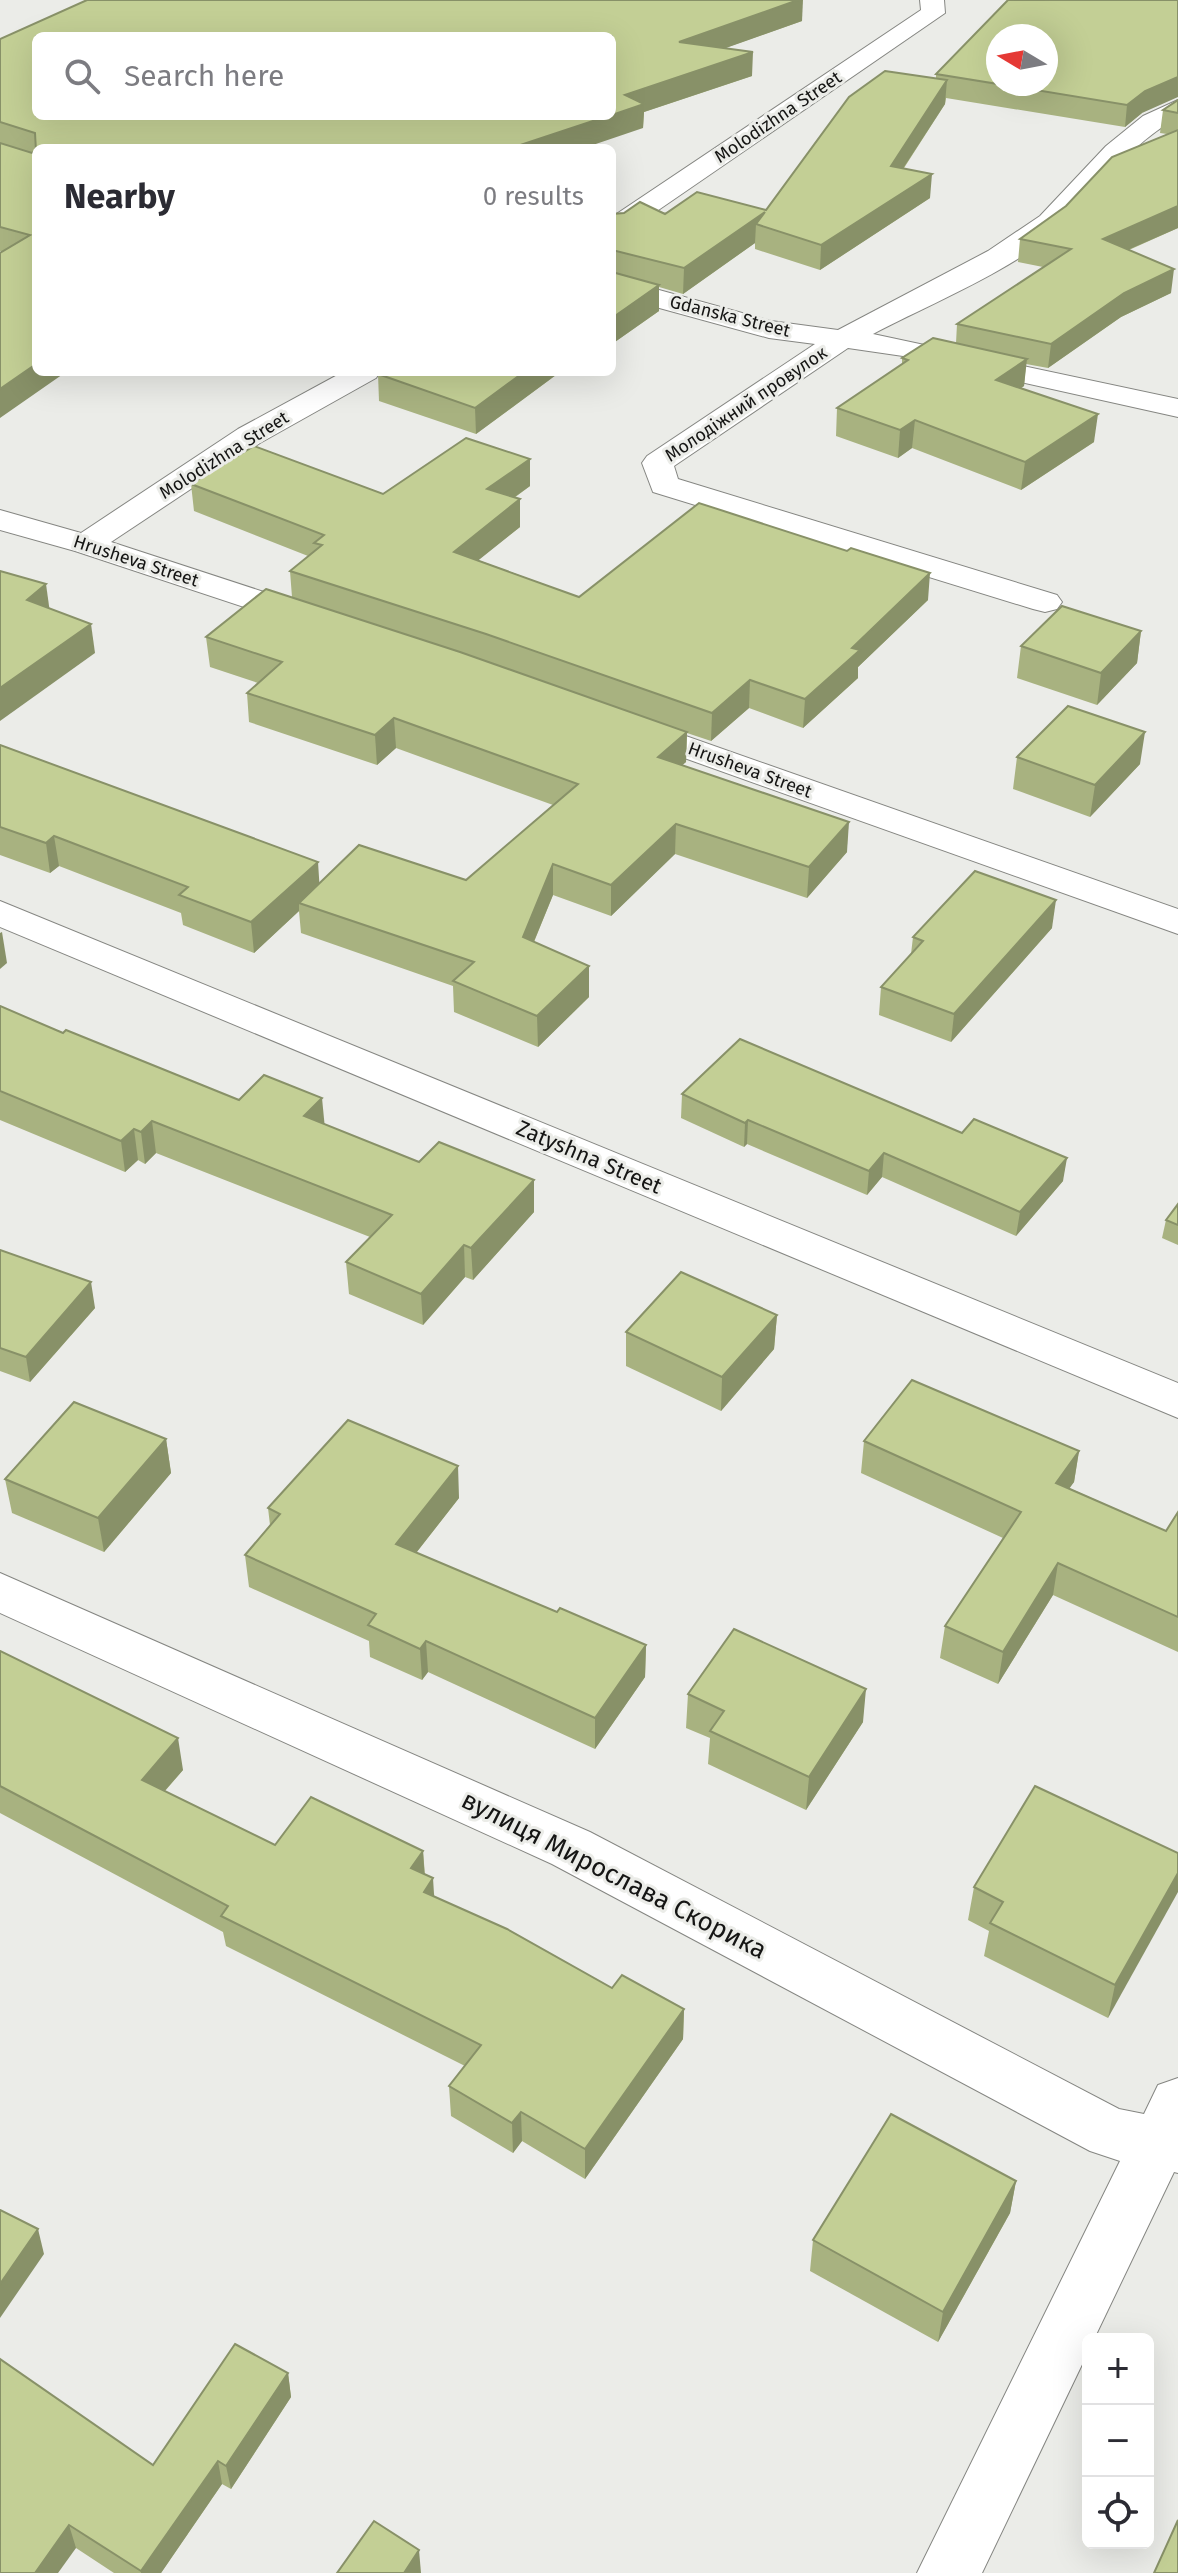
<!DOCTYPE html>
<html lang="en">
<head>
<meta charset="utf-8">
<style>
  :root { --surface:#fff; --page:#f2f2f3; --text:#2b2b33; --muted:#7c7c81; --line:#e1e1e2 }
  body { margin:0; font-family:"Fira Sans",sans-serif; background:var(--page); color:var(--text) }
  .controls { position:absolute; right:24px; bottom:24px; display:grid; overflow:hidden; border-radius:12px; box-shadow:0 8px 32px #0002 }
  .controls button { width:72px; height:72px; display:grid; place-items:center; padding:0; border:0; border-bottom:2px solid var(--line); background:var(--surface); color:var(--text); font:40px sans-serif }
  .compass { position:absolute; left:986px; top:24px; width:72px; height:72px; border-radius:50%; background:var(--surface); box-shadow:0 8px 32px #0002; rotate:280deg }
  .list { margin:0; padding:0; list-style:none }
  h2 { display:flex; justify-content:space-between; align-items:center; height:104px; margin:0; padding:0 32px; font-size:34px }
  h2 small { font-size:26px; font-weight:400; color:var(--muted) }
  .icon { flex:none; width:44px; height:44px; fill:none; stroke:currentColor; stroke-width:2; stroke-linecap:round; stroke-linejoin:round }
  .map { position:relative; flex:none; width:1178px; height:2573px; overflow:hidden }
  .search { position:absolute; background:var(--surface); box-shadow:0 8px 32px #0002; left:32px; top:32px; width:584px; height:88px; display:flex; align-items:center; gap:20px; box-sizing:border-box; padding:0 28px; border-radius:12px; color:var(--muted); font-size:30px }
  .panel { position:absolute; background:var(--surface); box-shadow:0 8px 32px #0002; left:32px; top:144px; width:584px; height:232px; border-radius:12px }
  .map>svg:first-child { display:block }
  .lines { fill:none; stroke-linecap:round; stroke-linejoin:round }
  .minor-casing { stroke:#858682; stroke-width:2 }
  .minor { fill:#fff; fill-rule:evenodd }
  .wall { fill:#a8b280 }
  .shaded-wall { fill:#889168 }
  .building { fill:#c3cf95; stroke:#889168; stroke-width:2 }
  .labels { text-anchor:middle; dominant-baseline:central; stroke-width:6; stroke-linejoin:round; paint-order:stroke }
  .far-street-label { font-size:18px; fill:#151514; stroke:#ebece8 }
  .street-label { font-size:22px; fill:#151514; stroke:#ebece8 }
  .near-street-label { font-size:26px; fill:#151514; stroke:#ebece8 }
</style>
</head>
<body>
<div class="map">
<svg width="1178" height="2573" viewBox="0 0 1178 2573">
  <rect width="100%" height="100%" fill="#ebece8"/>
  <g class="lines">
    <g class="minor-casing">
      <g id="minor">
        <path d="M920 0H944L945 13 622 235 612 237V217L921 10Z"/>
        <path d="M1178 100V118C1129 143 1100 190 1061 227 1014 270 930 304 873 334L1178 399V417L903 356 848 348 674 466 678 479 1057 595 1062 602 1057 609 1045 612 1033 609 653 492 642 463 647 456 815 344 769 338 612 295V277L771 321 838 330 988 251 1040 216 1106 146 1143 116Z"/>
        <path d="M343 372H380L376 378 260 443 111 542 322 611 327 618 322 625 310 628 298 625 75 551 0 530V510L81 533 238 429Z"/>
        <path d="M629 716 1178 909V934L617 734 611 727 617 720Z"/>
        <path d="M0 901 1178 1383V1418L0 927Z"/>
        <path d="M0 1573 590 1832 1119 2109 1144 2114 1158 2085 1178 2078V2173L1174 2172 1094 2339H1088V2352L982 2573H917L1120 2161 1090 2151 552 1864 0 1613Z"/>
      </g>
    </g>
    <use href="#minor" class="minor"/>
  </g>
  <g class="wall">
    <path d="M1008 0 1142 113 1125 127 946 98 945 104 904 168 930 198 820 270 755 249V243L683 294 659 287V311L612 344V214L766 210 936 78V74Z"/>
    <path d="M802 21 725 48 752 76 644 112 643 128 36 148V372L3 252 0 251V39Z"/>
    <path d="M1178 100V228L1129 250 1171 293 1121 317 1048 368 1026 364 1024 386 1020 388 1094 442 1021 490 912 448 898 458 836 436 837 408 902 364V358L956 343 957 324 1043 267 1018 262 1020 239 1167 134 1160 133 1163 110Z"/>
    <path d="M382 372H560L476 434 379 401 378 374Z"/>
    <path d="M530 459V486L514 498 520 499V527L478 560 579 597 928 600 858 667V678L803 728 749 708 711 741 687 733 686 762 682 765 847 852 807 898 675 854 611 916 553 895 534 942 589 997 538 1047 454 1012 453 986 301 933 299 911 254 953 183 925 181 913 59 866 50 873 0 855V745L319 883 466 880 553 805 396 748 377 765 249 722 247 693 258 683 210 667 206 637 292 597 290 571 308 556 194 511 191 484 383 494Z"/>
    <path d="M1141 631 1137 663 1097 705 1017 678 1021 646Z"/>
    <path d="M1017 757 1140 764 1090 817 1013 789Z"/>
    <path d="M1052 928 951 1042 879 1015 881 987 911 954 913 937Z"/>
    <path d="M0 1006 63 1033 239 1100 324 1124 534 1212 473 1280 465 1277 423 1325 349 1294 346 1262 370 1237 156 1153 145 1164 138 1160 125 1172 0 1120Z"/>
    <path d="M682 1094 1063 1181 1016 1236 882 1177 867 1195 747 1144 744 1147 681 1118Z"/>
    <path d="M1178 1204V1245L1162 1238 1166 1220Z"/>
    <path d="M0 1250 95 1308 30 1382 0 1371Z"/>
    <path d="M777 1315 774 1349 721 1411 626 1366V1332Z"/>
    <path d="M166 1439 171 1473 104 1552 12 1513 5 1479Z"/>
    <path d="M864 1441 1079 1451 1074 1482 1069 1488 1166 1531 1178 1512V1652L1053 1595 998 1684 940 1658 945 1626 1003 1538 861 1473Z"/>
    <path d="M459 1498 416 1553 557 1612 646 1645 645 1677 595 1749 428 1672 422 1680 370 1657 369 1641 249 1587 245 1555 270 1525 268 1508Z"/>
    <path d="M0 1651 183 1770 165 1791 275 1845 423 1851 425 1875 434 1897 612 1988 684 2009 683 2039 585 2179 522 2141 513 2153 451 2116 449 2086 465 2066 226 1946 223 1932 0 1813Z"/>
    <path d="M688 1694 863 1722 806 1810 708 1764 710 1738 686 1728Z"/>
    <path d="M1178 1853 1108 2018 984 1956 989 1931 968 1920 974 1887Z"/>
    <path d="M1016 2181 1010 2213 938 2342 810 2271 813 2240Z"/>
    <path d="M288 2373 291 2397 231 2489 222 2484 161 2573H114L76 2548 0 2573 153 2465Z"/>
  </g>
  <g class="shaded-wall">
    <path d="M798 0H803L802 21 678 65 679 42Z"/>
    <path d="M753 52 752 76 644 112 643 128 584 148H517V146L608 116H612L625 95Z"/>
    <path d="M1178 77V97L1142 113 1125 127 1127 105 1145 91Z"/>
    <path d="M947 80 945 104 889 190 891 166Z"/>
    <path d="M932 174 930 198 820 270 821 245Z"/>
    <path d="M1178 206V228L1100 262 1103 239Z"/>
    <path d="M765 212 756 224 755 243 683 294 684 268Z"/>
    <path d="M1174 269 1171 293 1121 317 1048 368 1051 344 1124 293Z"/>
    <path d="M659 285V311L612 344V318Z"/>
    <path d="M1027 359 1024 386 993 408 996 380Z"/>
    <path d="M36 364V372H66L0 418V389Z"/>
    <path d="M524 372H560L476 434 475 408Z"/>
    <path d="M1098 414 1094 442 1021 490 1025 462Z"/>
    <path d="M915 420 912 448 898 458 900 430Z"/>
    <path d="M530 459V486L487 517V489Z"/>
    <path d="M520 499V527L455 579 454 552Z"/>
    <path d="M930 573 928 600 858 667V678L803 728 805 699 852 648Z"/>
    <path d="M46 584 50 613 27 600Z"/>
    <path d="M91 624 95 653 0 721V688Z"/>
    <path d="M1141 631 1137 663 1097 705 1101 673Z"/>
    <path d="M750 680 749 708 711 741 712 713Z"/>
    <path d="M394 718 396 748 377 765 375 735Z"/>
    <path d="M687 732 686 762 657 787 658 757Z"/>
    <path d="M1145 732 1140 764 1090 817 1095 785Z"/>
    <path d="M849 822 847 852 807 898 809 867Z"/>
    <path d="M676 824 675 854 611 916V885Z"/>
    <path d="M54 836 59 866 50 873 46 843Z"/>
    <path d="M318 862 320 893 299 903V911L254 953 251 922Z"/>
    <path d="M553 864V895L523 968V937Z"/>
    <path d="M1056 900 1052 928 951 1042 954 1014Z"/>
    <path d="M2 932 7 963 0 969V933Z"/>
    <path d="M589 966V997L538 1047 537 1016Z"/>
    <path d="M322 1098 325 1129 304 1116Z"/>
    <path d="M748 1120 747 1144 744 1147 745 1123Z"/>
    <path d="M152 1121 156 1153 145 1164 141 1132Z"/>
    <path d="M134 1129 138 1160 125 1172 121 1141Z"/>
    <path d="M884 1153 882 1177 867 1195 869 1171Z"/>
    <path d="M1067 1158 1063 1181 1016 1236 1020 1212Z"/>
    <path d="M534 1180V1212L473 1280 471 1248Z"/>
    <path d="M464 1245 465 1277 423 1325 421 1294Z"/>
    <path d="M91 1282 95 1308 30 1382 26 1357Z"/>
    <path d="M777 1315 774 1349 721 1411 722 1377Z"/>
    <path d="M166 1439 171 1473 104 1552 98 1518Z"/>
    <path d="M1079 1451 1074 1482 1051 1514 1056 1483Z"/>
    <path d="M458 1466 459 1498 398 1576 396 1544Z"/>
    <path d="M1058 1563 1053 1595 998 1684 1003 1652Z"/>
    <path d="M426 1641 428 1672 422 1680 420 1649Z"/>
    <path d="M646 1645 645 1677 595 1749V1718Z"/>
    <path d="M866 1689 863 1722 806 1810 809 1777Z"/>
    <path d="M178 1738 183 1770 147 1811 142 1780Z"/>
    <path d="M423 1851 425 1882 411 1868Z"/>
    <path d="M1178 1873V1892L1108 2018 1115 1985Z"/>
    <path d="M433 1878 435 1909 424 1892Z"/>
    <path d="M684 2009 683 2039 585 2179V2149Z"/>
    <path d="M521 2112 522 2141 513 2153 512 2123Z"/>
    <path d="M1016 2181 1010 2213 938 2342 943 2312Z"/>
    <path d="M38 2229 44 2254 0 2318V2284Z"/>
    <path d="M288 2373 291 2397 231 2489 226 2466Z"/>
    <path d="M218 2461 222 2484 161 2573H141V2571Z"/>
    <path d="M69 2525 76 2548 58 2573H35Z"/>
    <path d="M419 2550 421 2573H404Z"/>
  </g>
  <g class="building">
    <path d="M87 0H798L679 42 753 52 625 95 644 104 612 115V36H36V116H608L517 146 522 148H36V364L0 389V253L30 235 0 227V143L32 153 36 151 35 133 0 122V39Z"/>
    <path d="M1008 0H1178V77L1145 91 1127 105 1000 84H1046V36H998V84L936 74Z"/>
    <path d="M885 71 947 80 891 166 932 174 821 245 756 224 765 212 684 268 612 250V214L624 213 640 202 665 214 697 192 766 210 849 97Z"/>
    <path d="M1178 100V113L1163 110Z"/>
    <path d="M1178 130V206L1103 239 1174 269 1124 293 1051 344 957 324 1071 249 1020 239 1066 206 1112 157Z"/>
    <path d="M612 272 659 285 612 318Z"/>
    <path d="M933 338 1027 359 996 380 1098 414 1025 462 915 420 900 430 837 408 908 360 902 358Z"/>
    <path d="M382 372H524L475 408 378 374Z"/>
    <path d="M466 438 530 459 487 489 520 499 454 552 579 597 699 503 847 551 851 548 930 573 852 648 860 650 805 699 750 680 712 713 486 634 290 571 322 545 314 543 324 535 191 484 254 446 383 494Z"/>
    <path d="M0 571 46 584 27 600 91 624 0 688Z"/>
    <path d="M266 589 460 652 687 732 658 757 849 822 809 867 676 824 611 885 553 864 523 937 589 966 537 1016 453 981 474 962 299 903 359 845 466 880 578 784 394 718 375 735 247 693 282 662 206 637Z"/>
    <path d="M1062 606 1141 631 1101 673 1021 646Z"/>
    <path d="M1068 706 1145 732 1095 785 1017 757Z"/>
    <path d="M0 745 318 862 251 922 179 895 188 887 54 836 46 843 0 827Z"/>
    <path d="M975 871 1056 900 954 1014 881 987 923 941 913 937Z"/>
    <path d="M0 1006 63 1033 66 1030 239 1100 264 1075 322 1098 304 1116 419 1162 439 1142 534 1180 471 1248 464 1245 421 1294 346 1262 392 1215 152 1121 141 1132 134 1129 121 1141 0 1091Z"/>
    <path d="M740 1039 962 1133 974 1119 1067 1158 1020 1212 884 1153 869 1171 748 1120 745 1123 682 1094Z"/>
    <path d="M1178 1204V1225L1166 1220Z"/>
    <path d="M0 1250 91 1282 26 1357 0 1348Z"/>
    <path d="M681 1272 777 1315 722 1377 626 1332Z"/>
    <path d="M912 1380 1079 1451 1056 1483 1166 1531 1178 1512V1617L1058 1563 1003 1652 945 1626 1021 1512 864 1441Z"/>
    <path d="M74 1402 166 1439 98 1518 5 1479Z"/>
    <path d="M348 1420 458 1466 396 1544 557 1612 560 1608 646 1645 595 1718 426 1641 420 1649 368 1625 376 1614 245 1555 280 1514 268 1508Z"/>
    <path d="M734 1629 866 1689 809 1777 710 1731 724 1711 688 1694Z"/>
    <path d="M0 1651 178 1738 142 1780 275 1845 311 1797 423 1851 411 1868 433 1878 424 1892 507 1929 612 1988 622 1975 684 2009 585 2149 521 2112 512 2123 449 2086 481 2045 221 1916 228 1906 0 1786Z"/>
    <path d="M1035 1786 1178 1853V1873L1115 1985 990 1923 1003 1902 974 1887Z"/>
    <path d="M891 2114 1016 2181 943 2312 813 2240Z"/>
    <path d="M0 2210 38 2229 0 2284Z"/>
    <path d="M235 2344 288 2373 226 2466 218 2461 141 2571 69 2525 35 2573H0V2359L153 2465Z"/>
    <path d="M1178 2520V2573H1154Z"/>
    <path d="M374 2521 419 2550 404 2573H337Z"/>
  </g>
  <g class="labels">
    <g class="far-street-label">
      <text transform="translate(778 117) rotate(-34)">Molodizhna Street</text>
      <text transform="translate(730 316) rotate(14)">Gdanska Street</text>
      <text transform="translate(746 404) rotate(-34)">Молодіжний провулок</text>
      <text transform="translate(224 455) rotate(-32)">Molodizhna Street</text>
      <text transform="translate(136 561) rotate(18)">Hrusheva Street</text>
      <text transform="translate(750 770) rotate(20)">Hrusheva Street</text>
    </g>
    <g class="street-label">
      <text transform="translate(589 1157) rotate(23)">Zatyshna Street</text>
    </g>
    <g class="near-street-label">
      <text transform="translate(614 1875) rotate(27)">вулиця Мирослава Скорика</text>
    </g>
  </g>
</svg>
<div class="controls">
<button>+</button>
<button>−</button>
<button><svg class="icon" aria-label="locate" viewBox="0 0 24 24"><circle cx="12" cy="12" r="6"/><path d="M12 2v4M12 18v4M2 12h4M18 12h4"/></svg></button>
</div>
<svg class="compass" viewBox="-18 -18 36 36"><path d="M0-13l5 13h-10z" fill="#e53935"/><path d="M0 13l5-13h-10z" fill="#7c7c81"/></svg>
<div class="search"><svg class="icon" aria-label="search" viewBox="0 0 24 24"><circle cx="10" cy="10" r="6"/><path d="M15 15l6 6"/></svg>Search here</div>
<section class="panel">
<h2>Nearby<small>0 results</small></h2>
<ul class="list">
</ul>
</section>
</div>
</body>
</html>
